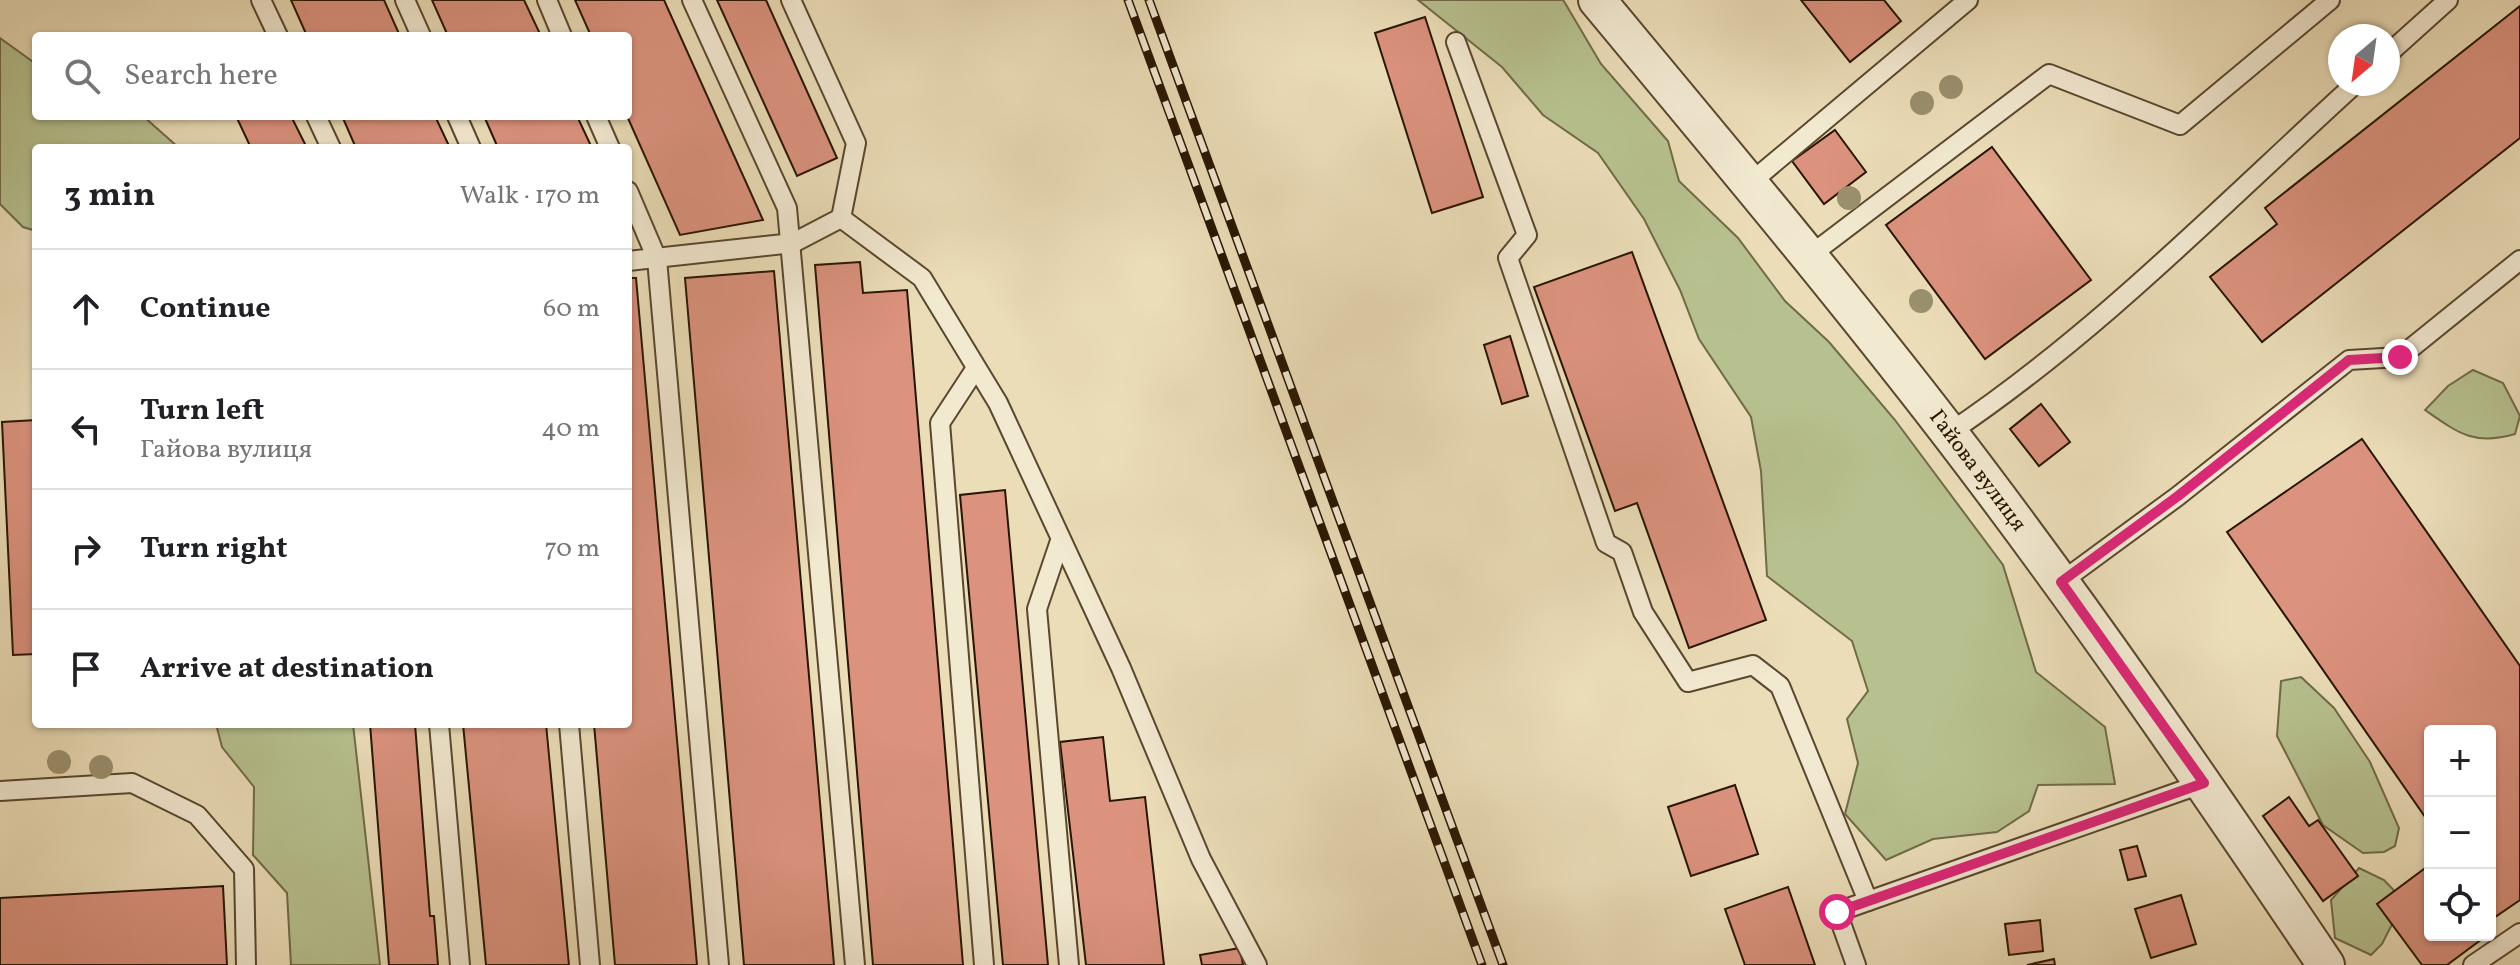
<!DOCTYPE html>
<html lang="en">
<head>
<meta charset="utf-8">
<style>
  :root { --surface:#fff; --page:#f2f2f2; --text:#202124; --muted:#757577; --line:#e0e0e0 }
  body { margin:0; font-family:Vollkorn,serif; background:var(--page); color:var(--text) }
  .controls { position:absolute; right:24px; bottom:24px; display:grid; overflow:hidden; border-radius:8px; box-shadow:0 2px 6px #0004 }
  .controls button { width:72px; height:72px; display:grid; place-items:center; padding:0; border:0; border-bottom:2px solid var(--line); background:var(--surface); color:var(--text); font:40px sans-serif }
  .compass { position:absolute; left:2328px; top:24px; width:72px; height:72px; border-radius:50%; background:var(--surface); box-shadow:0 2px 6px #0004; rotate:209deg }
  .stop { position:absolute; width:24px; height:24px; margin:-18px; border:6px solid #db2777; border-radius:50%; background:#fff }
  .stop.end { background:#db2777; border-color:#fff; box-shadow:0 2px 8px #0008 }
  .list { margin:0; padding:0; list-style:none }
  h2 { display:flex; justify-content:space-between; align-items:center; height:104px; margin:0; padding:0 32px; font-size:34px }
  h2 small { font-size:26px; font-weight:400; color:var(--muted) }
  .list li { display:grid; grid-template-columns:52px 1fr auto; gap:24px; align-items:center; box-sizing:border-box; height:120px; padding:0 32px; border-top:2px solid var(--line) }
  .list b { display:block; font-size:30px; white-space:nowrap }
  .list p { margin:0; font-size:26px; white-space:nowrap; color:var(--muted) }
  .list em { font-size:26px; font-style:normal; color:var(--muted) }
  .icon { flex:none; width:44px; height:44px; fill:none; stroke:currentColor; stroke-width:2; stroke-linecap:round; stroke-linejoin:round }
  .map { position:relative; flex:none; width:2520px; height:965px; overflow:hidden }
  .search { position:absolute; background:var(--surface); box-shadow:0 2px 6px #0004; left:32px; top:32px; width:600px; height:88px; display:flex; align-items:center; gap:20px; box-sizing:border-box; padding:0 28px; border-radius:8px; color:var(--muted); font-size:30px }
  .panel { position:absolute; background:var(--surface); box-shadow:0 2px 6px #0004; left:32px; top:144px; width:600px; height:584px; border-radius:8px }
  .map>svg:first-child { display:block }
  .green { fill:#b7c18f; stroke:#706b48; stroke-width:2 }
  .building { fill:#db927e; stroke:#281500; stroke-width:2 }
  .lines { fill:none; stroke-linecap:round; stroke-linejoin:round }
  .lane-casing { stroke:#59472e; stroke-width:22 }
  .street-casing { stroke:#59472e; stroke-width:40 }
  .lane { stroke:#f2e9d1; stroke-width:18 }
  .street { stroke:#f2e9d1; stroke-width:36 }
  .rail-casing { stroke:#281500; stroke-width:9 }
  .rail { stroke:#f2e9d1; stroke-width:6; stroke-dasharray:18; stroke-linecap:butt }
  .tree { fill:#9b906e }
  .route { stroke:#db2777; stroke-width:10 }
  .labels { text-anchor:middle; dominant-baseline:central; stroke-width:6; stroke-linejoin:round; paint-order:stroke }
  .street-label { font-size:22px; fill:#281500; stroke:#f2e9d1 }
</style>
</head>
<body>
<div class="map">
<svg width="2520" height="965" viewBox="0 0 2520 965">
  <rect width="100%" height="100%" fill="#ebddb8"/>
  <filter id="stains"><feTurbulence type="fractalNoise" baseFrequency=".0025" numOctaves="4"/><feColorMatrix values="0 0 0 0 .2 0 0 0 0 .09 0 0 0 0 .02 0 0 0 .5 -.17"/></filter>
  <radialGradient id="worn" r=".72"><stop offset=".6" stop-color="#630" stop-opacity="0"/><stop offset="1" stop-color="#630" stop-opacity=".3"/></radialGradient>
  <g class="green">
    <path d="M1418 0H1563L1565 3 1601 64 1668 141 1679 181 1738 238 1785 301 1829 342 1895 420 2003 565 2036 672 2105 727 2115 784 2038 785 2029 811 1997 832 1933 839 1886 860 1845 814 1858 763 1847 719 1868 691 1852 641 1767 576 1761 471 1751 417 1699 339 1680 290 1644 219 1598 153 1543 115 1502 67Z"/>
    <path d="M0 38 36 64V116H143L179 148H36V231L23 227 0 204Z"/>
    <path d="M2473 370 2503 383 2520 416 2515 434C2474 446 2458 433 2425 410L2448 386Z"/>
    <path d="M2301 677 2334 708 2370 762 2399 828 2395 846 2384 852 2363 853 2323 825 2277 736 2281 681Z"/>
    <path d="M216 724H353L380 965H291L287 893 253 855 254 787 222 747Z"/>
    <path d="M2359 868 2384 880 2404 901 2382 944 2371 955 2335 938 2331 900Z"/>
  </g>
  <g class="building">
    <path d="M291 0H384L400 36H307Z"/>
    <path d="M432 0H524L541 36H448Z"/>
    <path d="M575 0H664L763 220 680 235 627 116 628 36H591Z"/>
    <path d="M717 0H766L837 158 797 176Z"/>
    <path d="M1801 0H1884L1901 21 1850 62Z"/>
    <path d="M2520 6V138L2262 342 2210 277 2277 224 2265 208Z"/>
    <path d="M1425 17 1483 197 1432 213 1375 33Z"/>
    <path d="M236 116H291L307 148H251Z"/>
    <path d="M342 116H435L450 148H356Z"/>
    <path d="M484 116H577L592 148H498Z"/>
    <path d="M1835 130 1866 172 1824 204 1792 161Z"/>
    <path d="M1992 147 2091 280 1985 359 1886 225Z"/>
    <path d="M1632 252 1766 620 1689 648 1637 503 1615 511 1534 287Z"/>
    <path d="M860 262 863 293 907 290 963 965H873L815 265Z"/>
    <path d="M774 271 834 965H744L685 278Z"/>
    <path d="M628 278H636L697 965H615L594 724H628Z"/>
    <path d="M1510 336 1528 396 1502 404 1484 345Z"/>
    <path d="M2041 404 2070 442 2039 466 2010 429Z"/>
    <path d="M36 420V654L13 655 2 422Z"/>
    <path d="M2362 439 2520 666V900L2495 917 2490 910V731H2430V824L2227 532Z"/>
    <path d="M1005 490 1048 965H1003L960 495Z"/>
    <path d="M370 724H415L430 916H434L438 965H389Z"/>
    <path d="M463 724H546L569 965H486Z"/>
    <path d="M1103 737 1110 801 1145 797 1164 965H1086L1060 742Z"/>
    <path d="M1735 785 1758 854 1691 876 1668 807Z"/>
    <path d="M2289 797 2309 826 2318 820 2358 876 2323 901 2263 816Z"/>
    <path d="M2137 846 2146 876 2128 880 2120 850Z"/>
    <path d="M2428 866 2430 935H2479L2482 939 2447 965H2422L2377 904Z"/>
    <path d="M223 886 227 965H0V898Z"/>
    <path d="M1788 887 1815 965H1745L1725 909Z"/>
    <path d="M2181 895 2196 944 2151 958 2135 909Z"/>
    <path d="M2040 920 2043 951 2009 955 2005 924Z"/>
    <path d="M1240 948 1243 965H1202L1200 955Z"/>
    <path d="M2054 959 2055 965H2027Z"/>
  </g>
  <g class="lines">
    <g class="lane-casing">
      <g id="lane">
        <path d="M261 0 278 36"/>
        <path d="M405 0 421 36"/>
        <path d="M547 0 562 36"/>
        <path d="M692 0 787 208 855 965"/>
        <path d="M791 0 856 143 841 218"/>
        <path d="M1456 42 1527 235 1508 258 1606 543 1622 552 1643 612 1688 682 1753 665 1780 686 1868 901"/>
        <path d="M2388 54 2448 0"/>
        <path d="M316 116 331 148"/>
        <path d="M457 116 471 148"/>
        <path d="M596 116 610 148"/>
        <path d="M1750 183 1968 0"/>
        <path d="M628 191 657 259 719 965"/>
        <path d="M1808 257 2049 74 2180 125 2330 0"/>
        <path d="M628 261 793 243 841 218 922 278 998 403 1121 668 1201 859 1257 965"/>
        <path d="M976 368 940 423 984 965"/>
        <path d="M1949 433C2097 334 2224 203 2355 84"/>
        <path d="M1060 541 1037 609 1069 965"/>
        <path d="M2061 582 2178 496 2349 360 2400 357 2520 260"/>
        <path d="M439 724 460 965"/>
        <path d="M569 724 590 965"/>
        <path d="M0 791 132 783 197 815 244 869 246 965"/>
        <path d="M1856 965 1837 912 2204 783"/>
        <path d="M2473 965 2520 933"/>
      </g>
    </g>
    <g class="street-casing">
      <path id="street" d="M1597 0C1716 143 1836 286 1950 434 2082 606 2205 785 2326 965"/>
    </g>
    <use href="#lane" class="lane"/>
    <use href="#street" class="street"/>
    <g class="rail-casing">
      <g id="rail">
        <path d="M1128 0 1482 965"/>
        <path d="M1149 0 1503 965"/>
      </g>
    </g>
    <use href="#rail" class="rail"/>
  </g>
  <g class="tree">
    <circle cx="1951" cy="87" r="12"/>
    <circle cx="1922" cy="103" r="12"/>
    <circle cx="1849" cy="198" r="12"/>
    <circle cx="1921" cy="301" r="12"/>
    <circle cx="59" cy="762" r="12"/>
    <circle cx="101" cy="767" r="12"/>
  </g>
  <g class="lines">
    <path class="route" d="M1837 912 2204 783 2061 582 2178 496 2349 360 2400 357"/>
  </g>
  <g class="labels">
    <g class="street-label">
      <text transform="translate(1977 471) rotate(53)">Гайова вулиця</text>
    </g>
  </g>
  <rect width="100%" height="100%" filter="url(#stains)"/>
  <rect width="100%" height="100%" fill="url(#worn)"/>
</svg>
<div class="controls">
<button>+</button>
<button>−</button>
<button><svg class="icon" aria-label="locate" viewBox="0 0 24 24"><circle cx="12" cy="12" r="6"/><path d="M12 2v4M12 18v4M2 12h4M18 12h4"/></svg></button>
</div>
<svg class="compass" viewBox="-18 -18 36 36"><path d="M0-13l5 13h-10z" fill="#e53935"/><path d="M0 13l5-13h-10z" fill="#757577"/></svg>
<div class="stop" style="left:1837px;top:912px"></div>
<div class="stop end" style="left:2400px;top:357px"></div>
<div class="search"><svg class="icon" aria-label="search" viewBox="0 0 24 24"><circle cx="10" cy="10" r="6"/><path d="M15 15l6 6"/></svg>Search here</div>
<section class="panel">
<h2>3 min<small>Walk · 170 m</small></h2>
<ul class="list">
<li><svg class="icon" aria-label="ahead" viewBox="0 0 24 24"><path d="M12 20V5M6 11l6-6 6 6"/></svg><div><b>Continue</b></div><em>60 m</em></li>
<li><svg class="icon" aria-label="left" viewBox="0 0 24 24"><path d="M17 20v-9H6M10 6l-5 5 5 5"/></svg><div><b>Turn left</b><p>Гайова вулиця</p></div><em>40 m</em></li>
<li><svg class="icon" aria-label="right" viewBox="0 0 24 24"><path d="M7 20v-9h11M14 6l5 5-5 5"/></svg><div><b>Turn right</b></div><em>70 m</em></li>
<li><svg class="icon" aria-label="arrive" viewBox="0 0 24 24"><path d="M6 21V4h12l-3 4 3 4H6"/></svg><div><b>Arrive at destination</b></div></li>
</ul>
</section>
</div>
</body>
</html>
